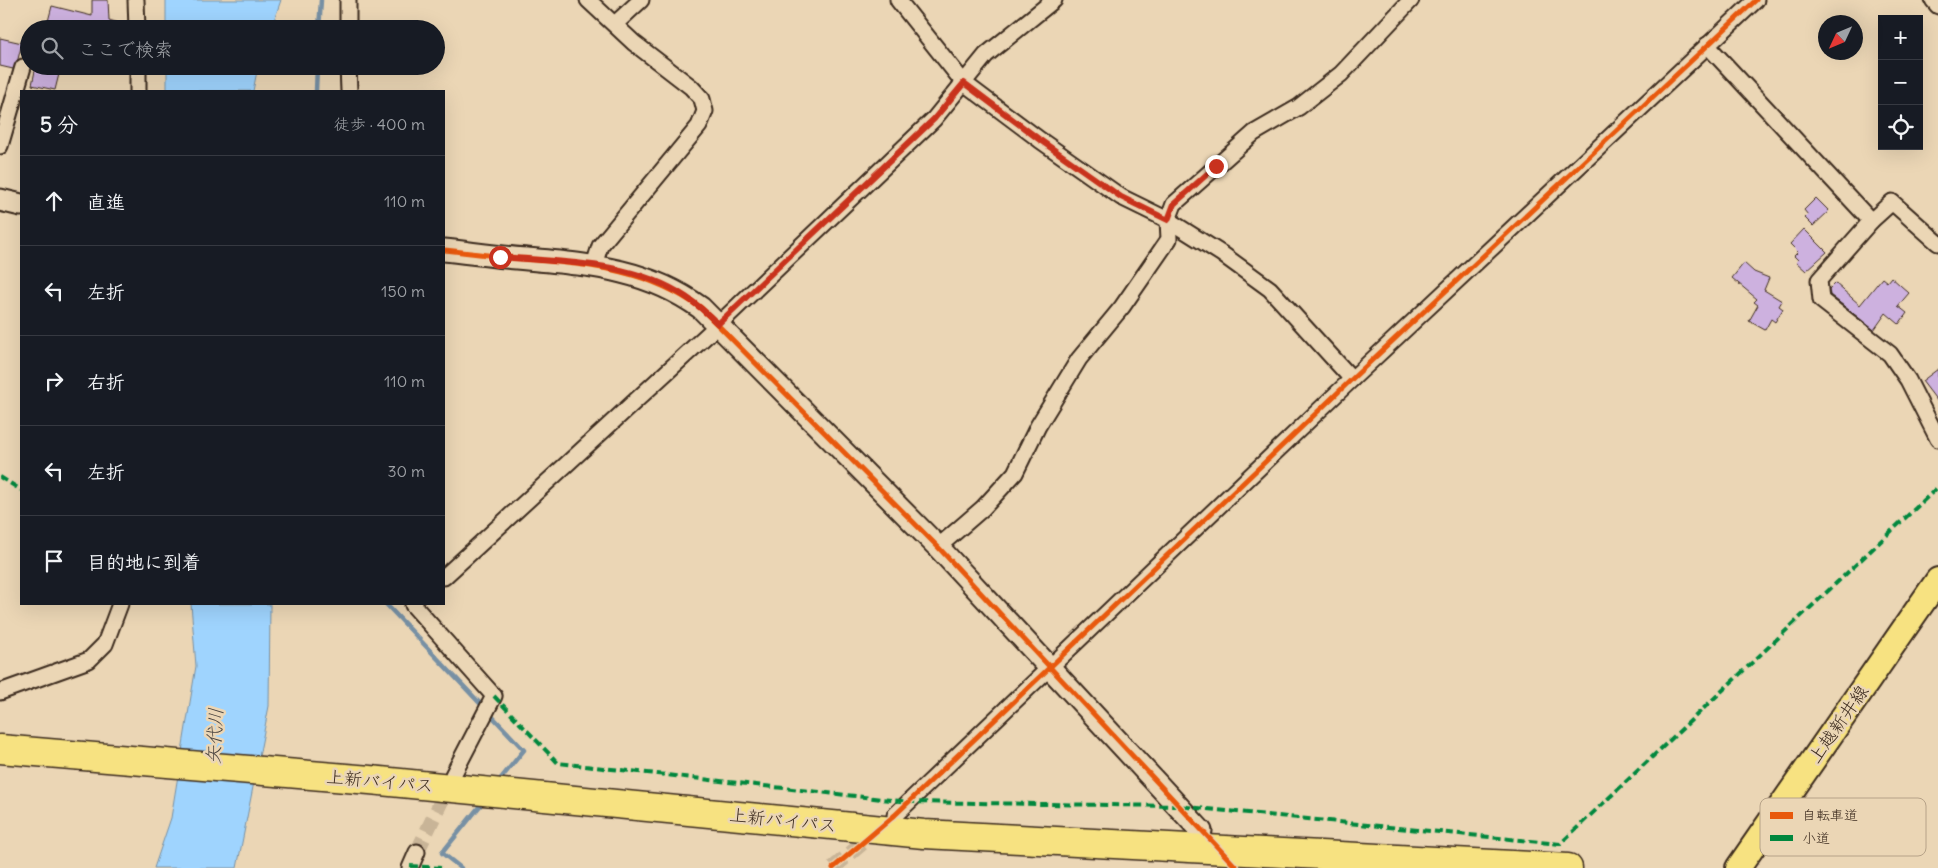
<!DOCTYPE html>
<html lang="ja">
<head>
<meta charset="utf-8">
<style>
  :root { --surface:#171b24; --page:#242831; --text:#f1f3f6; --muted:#9ea1a6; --line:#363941 }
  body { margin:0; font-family:Delius,"Klee One",sans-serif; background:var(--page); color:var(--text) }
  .controls { position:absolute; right:15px; top:15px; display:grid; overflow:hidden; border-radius:0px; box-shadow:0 5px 20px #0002 }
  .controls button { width:45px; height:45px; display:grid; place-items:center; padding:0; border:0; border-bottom:1px solid var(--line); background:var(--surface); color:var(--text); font:25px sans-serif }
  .compass { position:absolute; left:1818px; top:15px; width:45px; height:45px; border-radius:50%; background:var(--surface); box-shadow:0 5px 20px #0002; rotate:226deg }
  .stop { position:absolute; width:15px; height:15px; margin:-11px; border:4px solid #c8321e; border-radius:50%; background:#fff }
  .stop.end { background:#c8321e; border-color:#fff; box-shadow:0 1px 5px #0008 }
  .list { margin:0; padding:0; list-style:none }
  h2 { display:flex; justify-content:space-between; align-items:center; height:65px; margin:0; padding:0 20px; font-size:21px }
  h2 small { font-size:16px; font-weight:400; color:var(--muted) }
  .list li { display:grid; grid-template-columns:32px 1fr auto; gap:15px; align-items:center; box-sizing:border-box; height:90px; padding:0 20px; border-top:1px solid var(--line) }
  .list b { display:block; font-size:19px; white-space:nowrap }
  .list em { font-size:16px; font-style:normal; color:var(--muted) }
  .icon { flex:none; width:28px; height:28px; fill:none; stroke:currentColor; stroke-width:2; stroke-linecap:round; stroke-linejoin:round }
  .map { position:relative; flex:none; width:1938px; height:868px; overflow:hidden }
  .search { position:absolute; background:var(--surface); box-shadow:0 5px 20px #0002; left:20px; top:20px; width:425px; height:55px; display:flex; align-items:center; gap:12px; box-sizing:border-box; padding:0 18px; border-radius:28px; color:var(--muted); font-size:19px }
  .panel { position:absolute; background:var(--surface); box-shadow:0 5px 20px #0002; left:20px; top:90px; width:425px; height:515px; border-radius:0px }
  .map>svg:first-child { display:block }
  .water { fill:#9fd4fe; stroke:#7790a4 }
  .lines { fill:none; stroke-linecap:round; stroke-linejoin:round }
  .stream { stroke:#7790a4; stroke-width:4.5 }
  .building { fill:#cdb1df; stroke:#3b2a1e }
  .street-tunnel { stroke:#c8b497; stroke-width:15; stroke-dasharray:15 8; stroke-linecap:butt }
  .secondary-tunnel { stroke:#c8b497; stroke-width:21; stroke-dasharray:21 11; stroke-linecap:butt }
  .street-casing { stroke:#3b2a1e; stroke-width:19 }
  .secondary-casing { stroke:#3b2a1e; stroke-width:25 }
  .primary-casing { stroke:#3b2a1e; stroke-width:28 }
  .highway-casing { stroke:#3b2a1e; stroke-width:31 }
  .street { stroke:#ebd6b5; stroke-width:15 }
  .secondary { stroke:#ebd6b5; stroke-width:21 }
  .primary { stroke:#f7e281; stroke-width:24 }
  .highway { stroke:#f7e281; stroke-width:28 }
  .quiet { stroke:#00873e; stroke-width:4; stroke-dasharray:8 4; stroke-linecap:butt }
  .cycleway-casing { stroke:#ebd6b5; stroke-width:8 }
  .cycleway { stroke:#e8590c; stroke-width:5 }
  .route { stroke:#c8321e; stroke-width:6 }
  .labels { text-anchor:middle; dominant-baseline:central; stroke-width:5; stroke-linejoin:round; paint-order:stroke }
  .street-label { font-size:18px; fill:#3b2a1e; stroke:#ebd6b5 }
  .water-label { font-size:19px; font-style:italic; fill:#4a4440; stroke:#ebd6b5 }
  .key { fill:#ebd6b5; stroke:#b6a288; stroke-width:1 }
  .key-label { font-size:14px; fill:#3b2a1e }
</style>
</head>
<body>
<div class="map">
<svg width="1938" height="868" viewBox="0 0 1938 868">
  <rect width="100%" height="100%" fill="#ebd6b5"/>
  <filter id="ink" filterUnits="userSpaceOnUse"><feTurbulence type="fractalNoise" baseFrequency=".02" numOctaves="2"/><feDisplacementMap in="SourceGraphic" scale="10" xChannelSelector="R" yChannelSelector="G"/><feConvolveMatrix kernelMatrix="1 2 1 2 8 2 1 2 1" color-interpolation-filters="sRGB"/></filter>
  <g filter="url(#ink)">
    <g class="water">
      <path d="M166 0H281L271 29H166Z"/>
      <path d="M167 66H258L253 91H167Z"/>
      <path d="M191 604H270L269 706 237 868H154L171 818 196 666Z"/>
    </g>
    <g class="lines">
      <g class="stream">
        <path d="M319 29 321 0"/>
        <path d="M316 91 317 66"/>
        <path d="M386 604 524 750 498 782"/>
        <path d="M461 868 442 853 483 802"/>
      </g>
    </g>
    <g class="building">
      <path d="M92 0H108L109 20 126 25 125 29H46L52 6 92 16Z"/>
      <path d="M0 38 22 43 18 59 13 69 0 66Z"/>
      <path d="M36 66H61L55 90 32 85Z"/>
      <path d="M1816 198 1829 211 1813 226 1805 218 1808 215 1804 210Z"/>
      <path d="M1804 229 1827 252 1806 271 1796 262 1798 260 1794 256 1798 252 1790 244Z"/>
      <path d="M1744 263 1754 272 1769 278 1764 290 1782 301 1779 306 1783 309 1775 322 1771 319 1765 330 1749 321 1758 305 1754 302 1757 299 1732 278Z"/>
      <path d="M1891 277 1909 293 1898 306 1907 313 1899 324 1886 313 1874 330 1830 295 1829 289 1835 283 1860 305 1882 278 1887 282Z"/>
      <path d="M1938 369V402L1922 381Z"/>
    </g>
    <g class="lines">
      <g class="street-tunnel">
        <path d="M417 852 450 783"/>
        <path d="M833 868 878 830"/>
      </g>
      <path class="secondary-tunnel" d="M1212 843 1237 868"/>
      <g class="street-casing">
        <g id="street">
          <path d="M136 0 137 29"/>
          <path d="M348 0V29"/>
          <path d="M588 0 634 43 691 87 702 99 705 111 699 126 600 246 594 265"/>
          <path d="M898 0 964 83 1040 140 1121 197 1168 220 1222 254 1270 289 1352 379"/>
          <path d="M1933 0 1938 6"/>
          <path d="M615 24 641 0"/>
          <path d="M1707 45 1871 221 1892 202 1938 243"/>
          <path d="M138 66V91"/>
          <path d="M348 66 349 91"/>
          <path d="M0 146 23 67"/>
          <path d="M1871 221 1819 280 1821 300 1890 354 1908 380 1938 439"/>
          <path d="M938 547 983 508 1015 473 1038 426 1079 359 1122 307 1169 239 1168 220 1174 204 1254 133 1299 107 1341 74 1411 0"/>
          <path d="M444 577 719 324 934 119 986 55 1054 0"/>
          <path d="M415 604 413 605 494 696 453 775"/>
          <path d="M0 692 89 660 105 644 120 604"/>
          <path d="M895 815 1352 379 1756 0"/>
          <path d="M410 868 417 852"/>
        </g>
      </g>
      <g class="secondary-casing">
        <g id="secondary">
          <path d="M0 200 21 205"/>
          <path d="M444 250C472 253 499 257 527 259 592 265 647 269 701 308L938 547 1201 831"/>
        </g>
      </g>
      <g class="primary-casing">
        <path id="primary" d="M1738 868 1938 580"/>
      </g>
      <g class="highway-casing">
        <path id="highway" d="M0 749 370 780 924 834 1568 868"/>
      </g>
      <use href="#street" class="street"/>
      <use href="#secondary" class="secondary"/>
      <use href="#primary" class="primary"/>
      <use href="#highway" class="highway"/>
      <g class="quiet">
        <path d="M0 477 21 490"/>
        <path d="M494 696 558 763 909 802 1177 806 1560 844 1938 487"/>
        <path d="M410 866 441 868"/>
      </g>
      <g class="cycleway-casing">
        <g id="cycleway">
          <path d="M444 250C472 253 499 257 527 259 592 265 647 269 701 308L938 547 1237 868"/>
          <path d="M833 868 895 815 1352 379 1756 0"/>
        </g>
      </g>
      <use href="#cycleway" class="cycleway"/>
    </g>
  </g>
  <g class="lines" filter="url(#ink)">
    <path class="route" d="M500 257C562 262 632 261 686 297 698 305 708 314 718 324L934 119 964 83 1040 140 1121 197 1168 220 1174 204 1216 166"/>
  </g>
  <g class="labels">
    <g class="street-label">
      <text transform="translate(1838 724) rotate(-55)">上越新井線</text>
      <text transform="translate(380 781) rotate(5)">上新バイパス</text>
      <text transform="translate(783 820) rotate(6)">上新バイパス</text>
    </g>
    <g class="water-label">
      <text transform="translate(214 736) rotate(-87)">矢代川</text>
    </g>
  </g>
  <rect x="1760" y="798" width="166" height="58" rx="8" class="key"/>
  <rect x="1770" y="812" width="23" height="7" fill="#e8590c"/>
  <rect x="1770" y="835" width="23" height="6" fill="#00873e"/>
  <g class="key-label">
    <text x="1802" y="820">自転車道</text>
    <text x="1802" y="843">小道</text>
  </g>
</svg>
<div class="controls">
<button>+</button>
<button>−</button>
<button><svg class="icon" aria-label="locate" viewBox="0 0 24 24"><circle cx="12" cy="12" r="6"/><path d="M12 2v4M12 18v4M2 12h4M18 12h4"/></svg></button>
</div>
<svg class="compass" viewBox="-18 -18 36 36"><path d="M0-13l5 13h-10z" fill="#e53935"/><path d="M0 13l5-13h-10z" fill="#9ea1a6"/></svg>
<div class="stop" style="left:500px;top:257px"></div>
<div class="stop end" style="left:1216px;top:166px"></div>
<div class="search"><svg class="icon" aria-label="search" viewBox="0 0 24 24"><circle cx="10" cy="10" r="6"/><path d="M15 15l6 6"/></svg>ここで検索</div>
<section class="panel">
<h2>5 分<small>徒歩 · 400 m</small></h2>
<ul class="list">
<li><svg class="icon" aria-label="ahead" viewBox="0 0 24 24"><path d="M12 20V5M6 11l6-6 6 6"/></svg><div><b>直進</b></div><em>110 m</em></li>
<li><svg class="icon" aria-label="left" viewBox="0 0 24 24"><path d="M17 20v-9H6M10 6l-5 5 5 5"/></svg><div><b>左折</b></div><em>150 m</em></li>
<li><svg class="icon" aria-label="right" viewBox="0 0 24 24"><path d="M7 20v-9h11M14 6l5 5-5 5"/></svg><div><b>右折</b></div><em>110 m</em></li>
<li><svg class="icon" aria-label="left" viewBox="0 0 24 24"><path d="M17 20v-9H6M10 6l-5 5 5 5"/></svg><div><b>左折</b></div><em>30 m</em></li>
<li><svg class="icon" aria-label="arrive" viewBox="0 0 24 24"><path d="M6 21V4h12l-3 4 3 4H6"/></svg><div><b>目的地に到着</b></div></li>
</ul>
</section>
</div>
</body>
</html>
